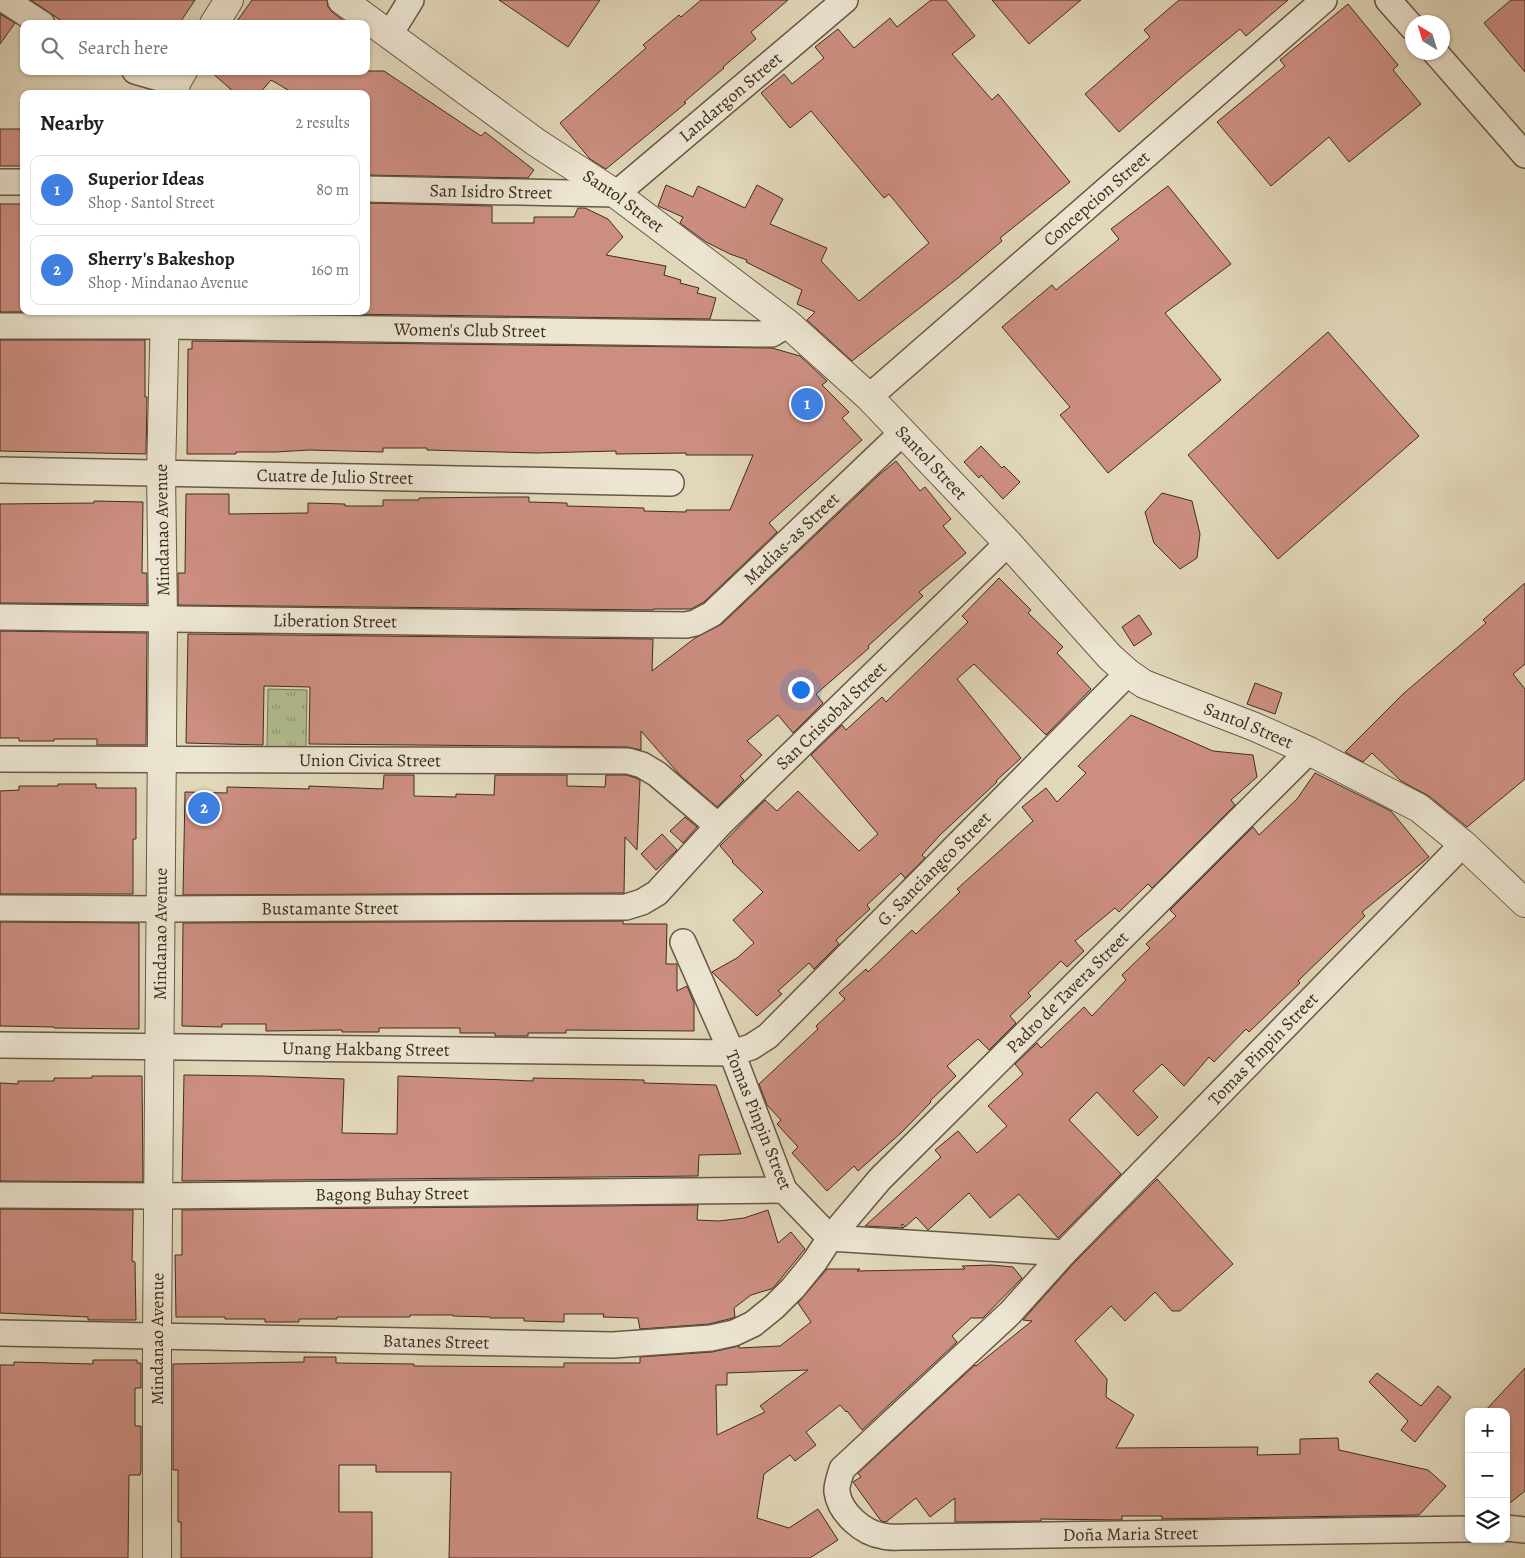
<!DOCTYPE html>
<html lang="en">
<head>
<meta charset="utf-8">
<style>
  :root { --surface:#fff; --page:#f2f2f2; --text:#222; --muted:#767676; --line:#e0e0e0; --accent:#8f2418 }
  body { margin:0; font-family:Alegreya,serif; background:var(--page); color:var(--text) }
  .controls { position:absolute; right:15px; bottom:15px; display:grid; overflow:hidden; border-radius:10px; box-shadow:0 1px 4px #0004 }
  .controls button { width:45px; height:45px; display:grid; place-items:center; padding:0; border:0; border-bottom:1px solid var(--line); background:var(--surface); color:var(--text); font:25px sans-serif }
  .compass { position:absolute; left:1405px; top:15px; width:45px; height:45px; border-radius:50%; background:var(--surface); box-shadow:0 1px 4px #0004; rotate:322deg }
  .you { position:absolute; left:800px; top:689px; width:18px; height:18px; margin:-12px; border:4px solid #fff; border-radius:50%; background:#1a73e8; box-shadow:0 0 0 8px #1a73e833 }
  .badge { display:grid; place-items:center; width:32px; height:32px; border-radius:50%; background:var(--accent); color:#fff; font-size:16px; font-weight:700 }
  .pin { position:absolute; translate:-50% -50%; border:2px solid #fff; box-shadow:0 1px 5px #0006 }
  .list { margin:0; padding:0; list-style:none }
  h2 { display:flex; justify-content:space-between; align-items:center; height:65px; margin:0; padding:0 20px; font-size:21px }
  h2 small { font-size:16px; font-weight:400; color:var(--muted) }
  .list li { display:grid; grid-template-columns:32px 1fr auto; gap:15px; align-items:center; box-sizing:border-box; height:70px; margin:0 10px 10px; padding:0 10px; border:1px solid var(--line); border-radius:10px }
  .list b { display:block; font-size:19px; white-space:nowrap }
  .list p { margin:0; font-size:16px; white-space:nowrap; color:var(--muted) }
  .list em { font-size:16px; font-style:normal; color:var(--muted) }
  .icon { flex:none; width:28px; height:28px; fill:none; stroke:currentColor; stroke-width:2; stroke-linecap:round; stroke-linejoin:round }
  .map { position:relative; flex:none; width:1525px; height:1558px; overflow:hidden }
  .search { position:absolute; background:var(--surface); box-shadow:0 1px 4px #0004; left:20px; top:20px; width:350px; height:55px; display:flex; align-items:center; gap:12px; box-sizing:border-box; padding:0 18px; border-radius:10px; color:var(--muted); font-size:19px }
  .panel { position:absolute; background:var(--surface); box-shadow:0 1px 4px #0004; left:20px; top:90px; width:350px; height:225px; border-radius:10px }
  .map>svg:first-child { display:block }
  .grass { fill:url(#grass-tufts); stroke:#787657 }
  .building { fill:#cc8e81; stroke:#3f2d1e; fill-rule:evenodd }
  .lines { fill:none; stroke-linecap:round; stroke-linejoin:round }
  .minor-casing { stroke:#685845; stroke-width:28 }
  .tertiary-casing { stroke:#685845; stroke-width:30 }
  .minor { stroke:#ece5d2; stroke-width:25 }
  .tertiary { stroke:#ece5d2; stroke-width:28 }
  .labels { text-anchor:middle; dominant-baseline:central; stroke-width:4; stroke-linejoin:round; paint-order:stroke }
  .street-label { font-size:18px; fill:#3f2d1e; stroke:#ece5d2 }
</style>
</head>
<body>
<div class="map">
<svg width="1525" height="1558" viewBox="0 0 1525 1558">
  <defs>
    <pattern id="grass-tufts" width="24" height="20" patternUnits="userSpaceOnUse" patternTransform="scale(1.25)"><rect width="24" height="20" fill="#b2be90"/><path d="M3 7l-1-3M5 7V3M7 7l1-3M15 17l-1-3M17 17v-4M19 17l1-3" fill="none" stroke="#929b75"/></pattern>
  </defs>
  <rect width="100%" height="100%" fill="#e1d7ba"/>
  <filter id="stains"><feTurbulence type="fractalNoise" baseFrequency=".004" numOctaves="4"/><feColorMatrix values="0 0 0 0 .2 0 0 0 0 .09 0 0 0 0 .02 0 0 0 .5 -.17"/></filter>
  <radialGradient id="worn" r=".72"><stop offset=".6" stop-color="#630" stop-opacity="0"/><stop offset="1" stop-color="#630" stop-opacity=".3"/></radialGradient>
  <path class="grass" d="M268 689 307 690 306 747H267Z"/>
  <g class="building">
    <path d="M31 0H195L179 24H66Z"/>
    <path d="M252 0H327L328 7 332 12 348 24H235Z"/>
    <path d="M499 0H600L568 47Z"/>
    <path d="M701 0H788L751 32 756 39 723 67 724 68 684 102 686 103 606 169 590 159 560 123 646 48 643 45 679 15 681 17Z"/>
    <path d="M931 0H946L975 36 952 54 992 100 998 94 1070 182 1000 238 1002 241 958 278 852 361 807 320 815 312 797 304 802 290 746 262 747 260 730 254 706 242 680 223 683 217 658 206 666 185 693 197 698 186 745 208 757 185 783 199 770 224 827 248 821 261 859 301 929 243 889 194 884 198 811 111 790 128 761 93 784 74 792 84 824 58 815 47 838 29 854 48 890 18 897 27Z"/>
    <path d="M992 0H1081L1029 44Z"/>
    <path d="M1179 0H1288L1246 36 1240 29 1183 76 1119 132 1085 94 1150 37 1144 30Z"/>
    <path d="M1511 0H1525V72L1484 23Z"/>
    <path d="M1348 4 1398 65 1393 70 1421 104 1349 162 1329 137 1271 186 1217 122 1285 66 1280 60Z"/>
    <path d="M0 14 15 23 0 44Z"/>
    <path d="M210 71H384L481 136 485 132 534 170 528 178 366 175V94H295L271 80 259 94H236Z"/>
    <rect x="0" y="129" width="24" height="37"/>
    <path d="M1168 186 1231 264 1165 313 1221 380 1108 473 1060 415 1070 407 1002 327 1052 285 1056 290 1119 239 1111 229Z"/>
    <path d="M366 203 492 206V223H534V217H574L578 208H585L608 219 623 237 606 255 666 266 664 275 681 280 680 283 699 288 697 293 716 298 710 319 192 312 366 311Z"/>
    <path d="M0 204H23L24 311 145 312H0Z"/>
    <path d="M1328 332 1419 436 1278 559 1188 455Z"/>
    <path d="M0 340H145V397H147L146 454 0 451Z"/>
    <path d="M192 341 772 348 800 356 827 381 822 385 849 412 842 418 862 440 769 523 777 532 704 602 691 609H653V610L178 605V573H185L186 494H229V514L308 513V503L345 504V506H383V500H419V498L504 497H529V502L567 503V506L644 508V511L686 512V510H730L753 455H686V453L616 454V451L537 453 427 450V448H383V452L309 450 276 452H236V454H187L188 349H192Z"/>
    <path d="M981 446 1002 468 1004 466 1020 482 1003 499 981 475 979 478 964 462Z"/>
    <path d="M896 461 920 491 925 487 951 519 943 526 966 553 919 592 923 596 868 646 869 648 816 694 823 703 793 733 778 715 747 741 762 755 740 776 744 780 717 807 679 774 641 731V750L628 747 309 744 310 687 264 686 263 745 186 743 188 634 653 639 652 671 695 638 722 624 879 475Z"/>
    <path d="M1162 493 1192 501 1200 534 1197 558 1180 569 1154 543 1145 512Z"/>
    <path d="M94 501 143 502 142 573H147V604L0 603V504L94 503Z"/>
    <path d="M999 578 1031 610 1028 613 1063 647 1057 653 1091 689 1046 735 974 664 957 679 1021 758 996 781 997 782 940 835 922 855 925 858 905 878 901 873 867 905 870 909 836 940 839 944 814 969 809 963 778 991 782 994 757 1016 712 972 737 958 754 943 733 920 763 892 732 862 733 861 720 846 765 800 777 811 798 791 859 851 878 834 811 755 842 725 846 730 882 697 886 702 968 622 962 616Z"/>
    <path d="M1525 583V664L1513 674 1525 689V779L1467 827 1429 796 1401 781 1372 753 1363 762 1345 752 1403 694 1486 623 1483 620Z"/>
    <path d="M1139 615 1152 634 1134 646 1122 627Z"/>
    <path d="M0 631 147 633 146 745H97V739H54V741H19V738H0Z"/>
    <path d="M1255 683 1282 693 1275 714 1247 704Z"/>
    <path d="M1131 715 1213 751 1253 755 1257 777 1231 800 1235 805 1152 888 1148 884 1119 912 1115 908 1075 941 1084 951 1067 967 1061 961 1028 993 1031 996 1010 1016 1016 1023 989 1050 978 1039 947 1066 956 1076 930 1101 931 1102 902 1132 858 1171 854 1166 827 1191 792 1153 798 1147 777 1124 781 1120 767 1105 759 1084 818 1029 816 1026 845 999 839 993 866 969 868 972 912 930 916 934 960 892 957 889 1033 821 1022 807 1046 788 1057 802 1086 773 1078 766Z"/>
    <path d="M1315 773 1391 811 1429 857 1362 912 1365 916 1298 981 1300 983 1249 1032 1246 1029 1214 1062 1209 1057 1184 1086 1162 1064 1133 1091 1158 1117 1138 1136 1097 1092 1069 1120 1121 1174 1058 1238 1019 1194 990 1218 969 1193 928 1230 916 1217 905 1227 903 1224 901 1225 904 1228 865 1226 941 1157 935 1150 958 1131 977 1153 1007 1126 988 1106 1023 1074 1015 1064 1037 1043 1041 1048 1084 1007 1092 1016 1126 980 1122 975 1150 948 1146 944 1176 916 1170 910 1253 827 1259 835 1297 799Z"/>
    <path d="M384 775H414V796L456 797V794L494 795 495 775H567V786L605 787 606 775H626L636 778 640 780 637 850 625 837 624 893 183 895 185 792 227 793V787L309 789V786L383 789Z"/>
    <path d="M58 784H96V788H136V839H133V894H0V791L19 790V786H58Z"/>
    <path d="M685 817 697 827 683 843 670 831Z"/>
    <path d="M662 834 677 850 656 870 641 854Z"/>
    <path d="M623 921V924H667L666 964H677V991L687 986 694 1003V1031L566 1030V1033H528V1036H495V1033H460V1028H379V1032H342V1030L266 1031V1024H222V1027L182 1026 183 923Z"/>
    <path d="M0 922 139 923V1029L54 1028V1027L0 1026Z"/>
    <path d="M184 1075 262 1076 344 1079 342 1133 397 1134 398 1076 533 1081V1078L644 1080V1083L716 1085 741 1154 699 1155 698 1176 182 1181Z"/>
    <path d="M92 1076H142L143 1182 0 1181V1083L18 1084V1081H54V1078H92Z"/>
    <path d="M1157 1179 1233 1264 1180 1311H1172L1155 1292 1125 1321 1111 1306 1075 1341 1107 1379 1106 1397 1134 1415 1116 1448 1258 1447 1257 1455 1300 1454V1439L1338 1438 1339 1450 1428 1470 1446 1486 1419 1515 1162 1519V1516H1122V1520L1041 1519V1521L955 1522V1498L930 1517 916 1498 886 1522 881 1521 853 1482 861 1477 858 1473 975 1365 976 1366 1032 1321 1023 1320 1074 1263Z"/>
    <path d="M698 1205 697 1220 719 1221 744 1218 768 1210 778 1243 791 1232 805 1249 774 1287 771 1289 751 1295 734 1308 735 1317 729 1319 709 1324 640 1329 638 1318 603 1317 604 1314H564V1322L524 1321V1318H490V1317L453 1316V1315H410V1317H337V1319H299V1322H265V1319H225V1317H176L175 1255H182V1210Z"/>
    <path d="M0 1209 133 1210 132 1261 135 1262 136 1320H88V1317L0 1313Z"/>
    <path d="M992 1265 1013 1267 1022 1278 983 1318H971L952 1336 957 1342 862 1430 847 1411 846 1412 840 1405 806 1432 816 1445 795 1461 790 1455 764 1474 757 1518 789 1528 818 1509 838 1540 810 1558H449L451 1472H376V1465H339V1512H372V1558H181V1522H178V1470H173V1364L304 1362V1357H336V1363L414 1364V1366L564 1367V1363H640V1357L712 1352 739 1346V1348L780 1346 811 1322 798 1303 827 1269H860L857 1271 965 1269 962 1266ZM808 1370 760 1406 765 1412 717 1435 716 1385H727V1373Z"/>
    <path d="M93 1360H137V1363H141V1388H135V1426H141V1470L140 1475H129L128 1558H0V1365H14V1362L93 1364Z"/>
    <path d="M1525 1368V1491L1506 1506V1412H1484Z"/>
    <path d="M1377 1373 1421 1406 1438 1386 1451 1397 1415 1442 1401 1430 1408 1421 1369 1382Z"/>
  </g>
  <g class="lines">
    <g class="minor-casing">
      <g id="minor">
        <path d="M5 0 42 24"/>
        <path d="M1388 0 1412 27"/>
        <path d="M390 34 411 0"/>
        <path d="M1435 52 1525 155"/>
        <path d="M135 71 176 83"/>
        <path d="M0 182H24"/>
        <path id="s1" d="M366 189 616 194 845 0"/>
        <path id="s2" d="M0 326H165L760 334H772L788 324"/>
        <path id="s3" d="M869 397 1324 0"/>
        <path id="s4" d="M0 470 671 483"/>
        <path id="s5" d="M0 617 686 625 695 623 712 614 903 432"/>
        <path id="s6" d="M0 759 628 761 642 765 657 774 718 826"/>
        <path id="s7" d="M1463 844 1064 1253 1010 1313 842 1469C840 1476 836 1486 837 1492 840 1513 863 1533 883 1536 890 1538 899 1537 906 1537L1469 1529"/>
        <path id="s8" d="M0 908 161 909 626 907 642 902 657 893 718 826 1008 543"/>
        <path d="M683 942 732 1053 784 1190 830 1238 1064 1253"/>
        <path id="s9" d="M0 1045 732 1053 751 1047 768 1036 1128 673"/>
        <path id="s10" d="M0 1195 159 1196 784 1190"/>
        <path id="s11" d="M0 1333 613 1345 711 1338 734 1333 753 1324 774 1307 793 1288 815 1261 830 1238 880 1179 1309 751"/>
        <path d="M1506 1528 1525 1530"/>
      </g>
    </g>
    <g class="tertiary-casing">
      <g id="tertiary">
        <path id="s12" d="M342 0 537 143 616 194 788 324 869 397 1008 543 1110 657 1128 673 1144 684 1255 727 1309 751 1419 808 1463 844 1525 903"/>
        <path d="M214 24 229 0"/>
        <path d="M175 94 176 83 183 71"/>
        <path id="s13" d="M157 1558V1336L163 618 161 473 165 311"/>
      </g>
    </g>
    <use href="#minor" class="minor"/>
    <use href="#tertiary" class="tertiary"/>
  </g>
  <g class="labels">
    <g class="street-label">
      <text stroke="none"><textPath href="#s1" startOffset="400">Landargon Street</textPath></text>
      <text stroke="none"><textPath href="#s1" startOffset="125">San Isidro Street</textPath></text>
      <text stroke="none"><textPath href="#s3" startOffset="302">Concepcion Street</textPath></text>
      <text stroke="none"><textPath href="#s12" startOffset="346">Santol Street</textPath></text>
      <text stroke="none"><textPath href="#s2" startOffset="470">Women's Club Street</textPath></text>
      <text stroke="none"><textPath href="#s12" startOffset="751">Santol Street</textPath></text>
      <text stroke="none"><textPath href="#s4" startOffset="335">Cuatre de Julio Street</textPath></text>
      <text transform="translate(162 530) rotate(-91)">Mindanao Avenue</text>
      <text stroke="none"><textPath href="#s5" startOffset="824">Madias-as Street</textPath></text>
      <text stroke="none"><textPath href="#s5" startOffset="335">Liberation Street</textPath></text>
      <text stroke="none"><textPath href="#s8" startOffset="909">San Cristobal Street</textPath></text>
      <text stroke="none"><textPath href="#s12" startOffset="1171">Santol Street</textPath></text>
      <text stroke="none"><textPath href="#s6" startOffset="370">Union Civica Street</textPath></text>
      <text stroke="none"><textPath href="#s9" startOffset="1008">G. Sanciangco Street</textPath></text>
      <text stroke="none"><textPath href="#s8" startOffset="330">Bustamante Street</textPath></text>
      <text stroke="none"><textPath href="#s13" startOffset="624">Mindanao Avenue</textPath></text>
      <text stroke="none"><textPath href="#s11" startOffset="1214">Padro de Tavera Street</textPath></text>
      <text stroke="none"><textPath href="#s9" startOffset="366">Unang Hakbang Street</textPath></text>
      <text transform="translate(1263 1049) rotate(-46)">Tomas Pinpin Street</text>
      <text transform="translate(759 1120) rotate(68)">Tomas Pinpin Street</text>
      <text stroke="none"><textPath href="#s10" startOffset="392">Bagong Buhay Street</textPath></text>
      <text stroke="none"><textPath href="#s13" startOffset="219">Mindanao Avenue</textPath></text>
      <text stroke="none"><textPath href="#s11" startOffset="436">Batanes Street</textPath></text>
      <text stroke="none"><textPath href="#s7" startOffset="1220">Doña Maria Street</textPath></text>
    </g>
  </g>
  <rect width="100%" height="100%" filter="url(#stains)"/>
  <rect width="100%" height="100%" fill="url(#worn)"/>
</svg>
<div class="controls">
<button>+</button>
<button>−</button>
<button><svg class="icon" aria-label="layers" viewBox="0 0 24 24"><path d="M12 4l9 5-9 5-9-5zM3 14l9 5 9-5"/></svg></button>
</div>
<svg class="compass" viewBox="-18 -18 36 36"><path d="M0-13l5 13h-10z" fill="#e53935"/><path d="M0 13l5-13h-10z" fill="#767676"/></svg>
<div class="you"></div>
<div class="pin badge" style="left:807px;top:404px;background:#3f7fe0">1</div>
<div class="pin badge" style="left:204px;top:808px;background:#3f7fe0">2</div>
<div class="search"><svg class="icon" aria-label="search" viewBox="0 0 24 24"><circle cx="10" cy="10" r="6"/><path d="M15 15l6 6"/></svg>Search here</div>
<section class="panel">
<h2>Nearby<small>2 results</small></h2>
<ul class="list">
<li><span class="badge" style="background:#3f7fe0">1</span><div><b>Superior Ideas</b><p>Shop · Santol Street</p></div><em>80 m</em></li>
<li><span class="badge" style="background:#3f7fe0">2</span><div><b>Sherry's Bakeshop</b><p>Shop · Mindanao Avenue</p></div><em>160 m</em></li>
</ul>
</section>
</div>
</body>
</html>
